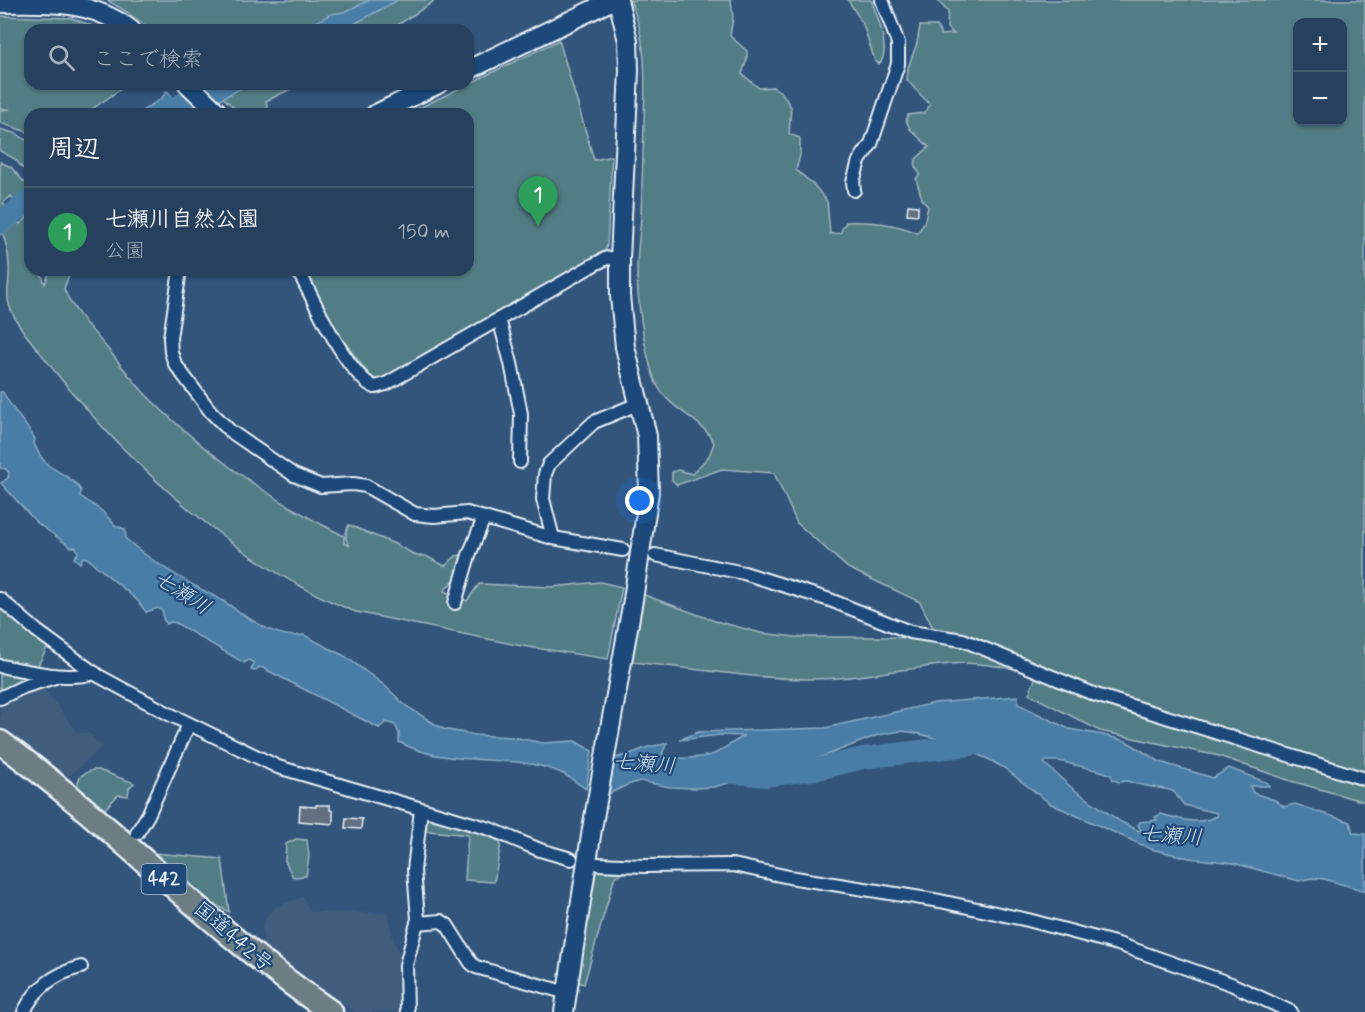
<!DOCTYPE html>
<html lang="ja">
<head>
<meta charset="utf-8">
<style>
  :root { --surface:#26405d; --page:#2e4763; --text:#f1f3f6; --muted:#a4afbc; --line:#425972; --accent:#bca0f2 }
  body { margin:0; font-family:Mynerve,"Klee One",sans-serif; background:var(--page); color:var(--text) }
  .controls { position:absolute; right:18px; top:18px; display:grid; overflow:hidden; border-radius:12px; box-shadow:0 2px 4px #0004 }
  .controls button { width:54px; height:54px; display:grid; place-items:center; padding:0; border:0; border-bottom:2px solid var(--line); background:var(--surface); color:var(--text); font:30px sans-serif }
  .you { position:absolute; left:640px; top:501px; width:21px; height:21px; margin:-15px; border:4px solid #fff; border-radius:50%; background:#1a73e8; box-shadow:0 0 0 9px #1a73e833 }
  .badge { display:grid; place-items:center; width:39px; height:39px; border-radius:50%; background:var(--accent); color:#fff; font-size:20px; font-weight:700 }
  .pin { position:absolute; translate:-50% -50px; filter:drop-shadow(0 2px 3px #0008) }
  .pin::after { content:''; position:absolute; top:32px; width:21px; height:18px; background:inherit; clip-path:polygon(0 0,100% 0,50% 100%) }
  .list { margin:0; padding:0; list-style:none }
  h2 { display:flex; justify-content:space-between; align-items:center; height:78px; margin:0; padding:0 24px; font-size:26px }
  h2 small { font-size:20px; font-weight:400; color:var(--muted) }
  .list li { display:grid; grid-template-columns:39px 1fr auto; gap:18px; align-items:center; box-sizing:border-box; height:90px; padding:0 24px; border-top:2px solid var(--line) }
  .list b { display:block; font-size:22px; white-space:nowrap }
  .list p { margin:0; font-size:20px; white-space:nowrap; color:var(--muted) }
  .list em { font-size:20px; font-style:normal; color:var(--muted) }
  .icon { flex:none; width:33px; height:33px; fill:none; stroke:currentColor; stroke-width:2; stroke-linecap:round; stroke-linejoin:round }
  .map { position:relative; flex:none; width:1365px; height:1012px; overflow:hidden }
  .search { position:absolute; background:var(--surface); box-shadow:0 2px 4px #0004; left:24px; top:24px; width:450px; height:66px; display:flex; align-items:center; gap:15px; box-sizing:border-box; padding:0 21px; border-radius:18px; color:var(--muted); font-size:22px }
  .panel { position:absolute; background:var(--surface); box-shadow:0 2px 4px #0004; left:24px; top:108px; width:450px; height:168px; border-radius:18px }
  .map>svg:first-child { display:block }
  .built { fill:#415d7e }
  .green { fill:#537d86; stroke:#9eb7bf; stroke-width:1.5; fill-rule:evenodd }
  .water { fill:#497da6; stroke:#89abc7; stroke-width:1.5; fill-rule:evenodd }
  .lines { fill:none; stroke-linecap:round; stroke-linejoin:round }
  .river { stroke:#497da6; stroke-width:22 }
  .building { fill:#626f82; stroke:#e8f1f8; stroke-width:1.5 }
  .street-casing { stroke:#e8f1f8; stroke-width:16 }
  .secondary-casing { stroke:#e8f1f8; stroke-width:22 }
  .highway-casing { stroke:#e8f1f8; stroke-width:27 }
  .street { stroke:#1f4a7a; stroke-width:12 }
  .secondary { stroke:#1f4a7a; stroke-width:18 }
  .highway { stroke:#6c7e84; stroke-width:22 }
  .labels { text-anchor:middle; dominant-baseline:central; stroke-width:4.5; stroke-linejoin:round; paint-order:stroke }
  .shield { fill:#1f4a7a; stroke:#acbfd2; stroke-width:1.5 }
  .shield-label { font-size:18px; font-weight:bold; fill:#e8f1f8 }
  .street-label { font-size:20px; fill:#e8f1f8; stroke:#1f4a7a }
  .water-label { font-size:21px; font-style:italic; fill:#d0e0ec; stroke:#1f4a7a }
</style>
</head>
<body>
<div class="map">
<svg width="1365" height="1012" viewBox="0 0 1365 1012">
  <rect width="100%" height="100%" fill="#33557c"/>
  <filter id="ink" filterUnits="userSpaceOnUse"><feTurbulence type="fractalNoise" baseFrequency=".0167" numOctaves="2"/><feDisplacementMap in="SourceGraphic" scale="12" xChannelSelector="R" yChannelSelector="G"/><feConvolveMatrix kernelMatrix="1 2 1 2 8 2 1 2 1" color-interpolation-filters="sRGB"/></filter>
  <g filter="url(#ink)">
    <g class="built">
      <path d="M41 684 78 733H89L102 747 71 775H61L0 726V701Z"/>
      <path d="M303 897 311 912 389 913 392 937 398 951 404 956V1012H355L303 978 263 946V925L268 914 277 906Z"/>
    </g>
    <g class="green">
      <path d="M107 0H436L390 30H151L127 12Z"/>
      <path d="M630 0H731L733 17 730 36 747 51V59L742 74 759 88 773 87 782 93 791 107 789 134 800 138V155L796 170 813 184 827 201 830 234 840 233 846 222C870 221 894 223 917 233L924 224 928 207 922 199 916 179 920 174 915 167 916 159 929 147 910 129 906 120 908 115 924 113 930 105 907 80 908 68 917 43 920 26H937L941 35 954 34 947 28 948 12 937 0H1365V802L1291 781 1219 756 1100 731 1029 694 1038 672C1009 669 981 661 951 664 903 668 855 680 806 679 748 678 690 668 632 662L642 594 715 621 761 633 795 637H890L939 640 920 602 848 568 797 523 774 473 722 469 677 485 672 480V472L678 470 692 474 709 456 714 443C701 416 665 410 654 378 644 350 637 300 637 270 637 252 640 234 641 216 642 186 643 155 644 125 645 82 648 40 630 0ZM1298 22H1342V122H1298Z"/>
      <path d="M848 0H871C877 15 892 51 879 64L875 61 863 24Z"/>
      <path d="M0 16 71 18 104 30H30V84H128L85 114H30V133L0 123V110L10 109H0Z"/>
      <path d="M559 40 594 160 612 156 607 245 605 252 382 380 374 381 335 330 307 270H468V114H407Z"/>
      <path d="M208 84H301L266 101 269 114H241Z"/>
      <path d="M0 129 17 134 30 143V177L15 159 0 151Z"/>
      <path d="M0 162 11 167 30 189V270H42L41 274 45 284 50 270H71L64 289C73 311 92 330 107 348 121 365 135 384 151 400 207 455 273 501 344 536V543L350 546C345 540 344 533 349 525L397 545 417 556H426L445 566 456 556 461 555 456 578 444 591 467 601 479 584 552 587 600 582 622 587 608 659 522 646 356 612C240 567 130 466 53 369 40 351 19 330 11 310 5 297 9 286 9 274 10 259 7 247 3 234L18 222 20 224 27 218 11 196 3 203 6 207 0 211Z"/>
      <path d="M2 607 48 646 31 679 0 695V609Z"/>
      <path d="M93 770H99L134 783 129 788 128 796 118 795 104 810 78 786C77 776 84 773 93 770Z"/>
      <path d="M425 816 433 817 502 837 494 882 465 880 468 835 420 830Z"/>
      <path d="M296 839 307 840 309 856 306 876 293 877 285 861 286 844Z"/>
      <path d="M153 853 222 859 229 912 214 904Z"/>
      <path d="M596 871 628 872 615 876 584 984 576 981Z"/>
    </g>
    <g class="water">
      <path d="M370 0H398L343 30H289L309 26 331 14 344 12Z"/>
      <path d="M228 84H249L219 100 214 95Z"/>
      <path d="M167 91 189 114H137L161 99Z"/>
      <path d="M7 208 17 221 0 235V213Z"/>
      <path d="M0 392H3C12 410 25 422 35 439L34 443C37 451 41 458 47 464 58 473 76 479 81 491L80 496 102 511 116 526 125 529 126 539C153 563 184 581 216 597 242 611 271 641 304 635L346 657 384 685 406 706 443 729 475 735 512 737 543 743 575 741 592 751 586 789C577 783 569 776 559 772 507 751 451 770 399 742V733L395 725 386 722 379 728 263 668 259 667 255 671 251 670 254 663 249 660 244 663 176 623 171 622 167 624 163 619V612L158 608 146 612 137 600 87 558 83 557 80 563 74 558 78 553 76 547H71L36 522 1 483 8 478 9 473 6 469 0 468Z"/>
      <path d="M1018 696V704L1069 729 1103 735 1126 741 1160 762 1213 778 1229 768 1268 783 1269 786H1250L1253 793 1275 800 1284 807 1295 804 1350 822 1353 833 1365 834V891L1324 879 1312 878 1299 881 1233 863 1189 858 1151 849 1051 804 1004 768 988 759 945 741 916 733 901 731 878 735 822 757 714 787 696 788 670 787 640 781 627 785 609 794 614 758C628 756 635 752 648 747 654 745 660 746 667 743L662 754C671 761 703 758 714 754 725 749 734 741 744 736L720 735 679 740 698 732 825 728 935 703ZM1046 761H1059L1104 772 1111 775 1113 780 1119 782 1126 781 1141 785 1170 790 1174 792 1184 805 1217 813V816C1199 826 1179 819 1161 814L1155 817 1157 820 1140 822 1138 825 1141 830 1139 831 1121 822 1072 788 1044 763Z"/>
    </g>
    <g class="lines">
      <g class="river">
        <path d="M160 114 180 105 217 84"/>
        <path d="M0 223 30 200"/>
        <path d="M726 772 766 776 822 768 863 758 987 743"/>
      </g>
    </g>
    <g class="building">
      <path d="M908 205 918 206V215L907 214Z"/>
      <path d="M316 805H330V810L333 811V824L299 821 300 806 316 807Z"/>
      <path d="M346 818 362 819 361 829 345 828Z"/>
    </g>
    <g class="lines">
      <g class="street-casing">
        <g id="street">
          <path d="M854 190 853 182 859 161 871 144 898 64V43L882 0"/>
          <path d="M180 270 170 338 171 352 175 364 211 412 230 431 294 475 321 486 353 484 366 486 415 514 434 516 467 513 553 538 623 550"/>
          <path d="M298 270C312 297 348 377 375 387L386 384 595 264 607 258 620 259"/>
          <path d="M499 319 511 363 521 414 520 462"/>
          <path d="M553 538 543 499 545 474 549 464 594 422 640 403"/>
          <path d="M655 555 744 573 830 600 910 632 963 640 1096 695 1365 779"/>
          <path d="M0 599 37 631 97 675 169 714 278 767 490 829 540 850 571 859"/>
          <path d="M455 603 469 555 484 518"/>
          <path d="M0 666C31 671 64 681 95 673"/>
          <path d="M0 698 23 687 55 677"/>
          <path d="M137 833 148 815 189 724"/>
          <path d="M598 864 644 866 733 865 789 877 940 901 1028 920 1118 944 1231 984 1291 1012"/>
          <path d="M417 923 441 921 447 925 471 963 476 967 567 993"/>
          <path d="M24 1012C35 988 56 973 81 967"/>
          <path d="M407 1012 406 965 418 919 414 870 421 810"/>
        </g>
      </g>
      <g class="secondary-casing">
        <g id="secondary">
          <path d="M0 3C47 2 91 0 131 30"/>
          <path d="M468 70 613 0"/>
          <path d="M188 84 219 114"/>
          <path d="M376 114 438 84"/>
          <path d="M564 1012 592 829 633 600 649 492 647 436 625 347 620 296V259L629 70 628 41 618 0"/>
        </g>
      </g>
      <g class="highway-casing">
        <path id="highway" d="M0 742C115 826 213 932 331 1012"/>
      </g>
      <use href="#street" class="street"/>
      <use href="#secondary" class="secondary"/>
      <use href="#highway" class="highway"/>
    </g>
  </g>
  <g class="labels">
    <rect class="shield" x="141.5" y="864" width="45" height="30" rx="4.5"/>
    <g class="shield-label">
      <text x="164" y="879">442</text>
    </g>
    <g class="street-label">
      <text transform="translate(233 937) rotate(40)">国道442号</text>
    </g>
    <g class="water-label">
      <text transform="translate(182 593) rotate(33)">七瀬川</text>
      <text transform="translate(644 764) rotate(5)">七瀬川</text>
      <text transform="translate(1171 836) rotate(4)">七瀬川</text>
    </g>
  </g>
</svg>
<div class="controls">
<button>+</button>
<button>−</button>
</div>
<div class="you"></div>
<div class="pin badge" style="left:538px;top:226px;background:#2e9e5b">1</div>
<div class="search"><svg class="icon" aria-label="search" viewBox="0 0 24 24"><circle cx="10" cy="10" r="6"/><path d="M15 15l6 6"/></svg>ここで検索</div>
<section class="panel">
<h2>周辺<small></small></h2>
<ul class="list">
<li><span class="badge" style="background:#2e9e5b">1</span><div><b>七瀬川自然公園</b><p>公園</p></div><em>150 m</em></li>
</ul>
</section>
</div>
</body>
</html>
